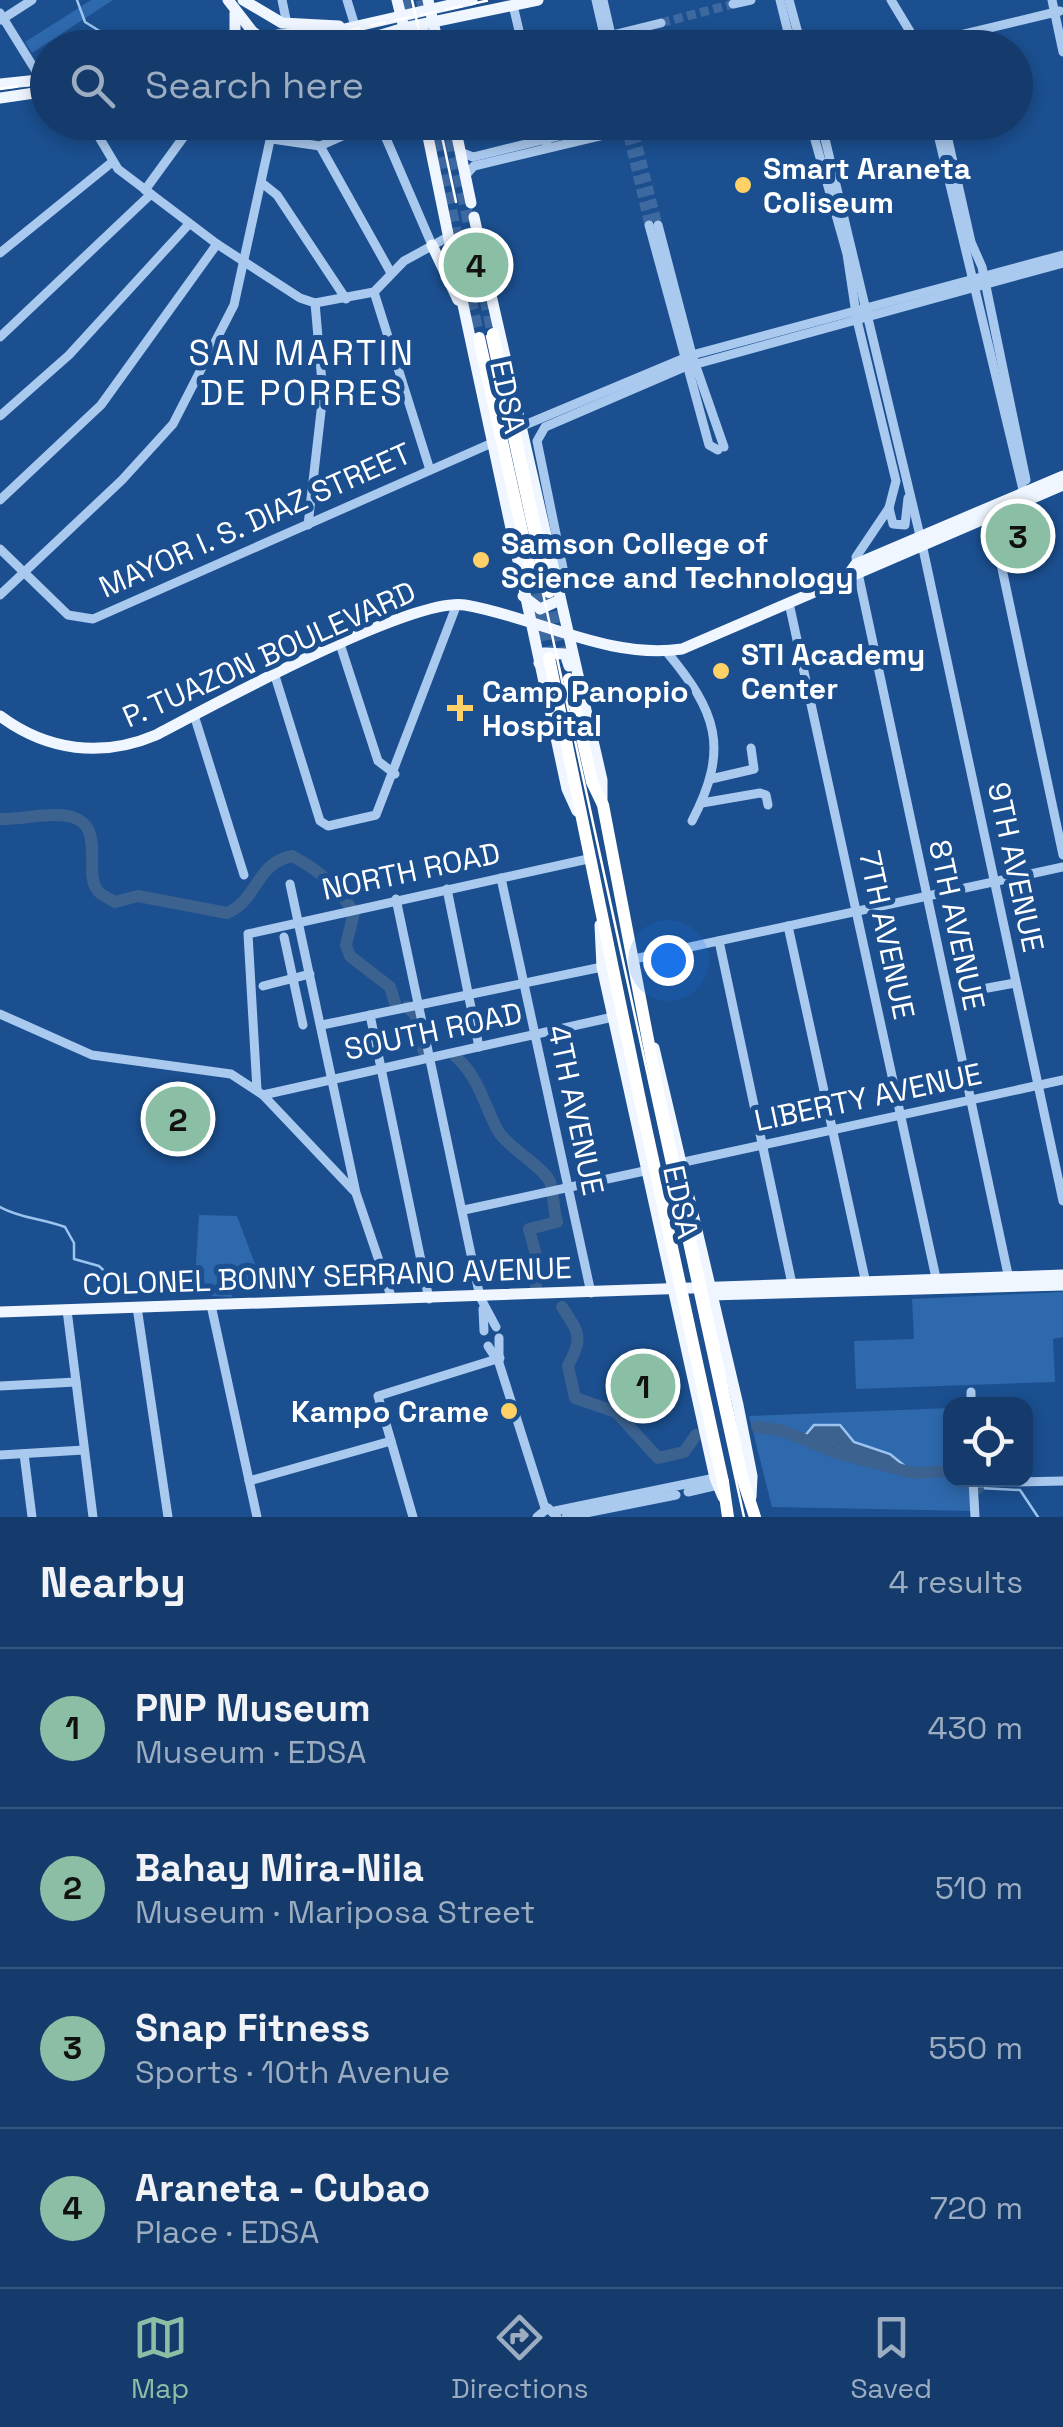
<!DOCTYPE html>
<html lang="en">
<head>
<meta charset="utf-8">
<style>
  :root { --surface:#143b6b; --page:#214673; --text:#f1f3f6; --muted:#9dadc1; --line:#33557e; --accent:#8abfa5 }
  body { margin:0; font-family:"Space Grotesk",sans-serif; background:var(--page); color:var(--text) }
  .controls { position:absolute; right:30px; bottom:30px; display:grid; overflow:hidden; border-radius:20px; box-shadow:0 5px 15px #0003 }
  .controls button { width:90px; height:90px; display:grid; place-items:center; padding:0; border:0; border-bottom:2px solid var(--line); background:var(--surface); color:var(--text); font:50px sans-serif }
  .you { position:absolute; left:668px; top:960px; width:35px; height:35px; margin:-25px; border:8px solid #fff; border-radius:50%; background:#1a73e8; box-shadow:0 0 0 15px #1a73e833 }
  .badge { display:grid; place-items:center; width:65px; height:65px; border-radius:50%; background:var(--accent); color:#111; font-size:32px; font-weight:700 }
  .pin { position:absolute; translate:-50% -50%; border:5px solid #fff; box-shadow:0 2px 10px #0006 }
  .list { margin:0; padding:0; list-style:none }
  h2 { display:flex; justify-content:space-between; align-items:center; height:130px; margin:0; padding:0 40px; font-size:42px }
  h2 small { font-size:32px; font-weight:400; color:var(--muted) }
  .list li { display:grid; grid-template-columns:65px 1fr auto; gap:30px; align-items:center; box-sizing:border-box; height:160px; padding:0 40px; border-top:2px solid var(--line) }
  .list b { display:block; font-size:38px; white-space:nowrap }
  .list p { margin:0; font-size:32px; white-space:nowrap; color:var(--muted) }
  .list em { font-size:32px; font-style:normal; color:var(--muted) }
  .icon { flex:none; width:55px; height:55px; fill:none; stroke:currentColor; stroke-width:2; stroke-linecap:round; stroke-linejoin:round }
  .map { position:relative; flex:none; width:1063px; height:1517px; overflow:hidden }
  .search { position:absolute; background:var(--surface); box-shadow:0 5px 15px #0003; left:30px; right:30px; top:30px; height:110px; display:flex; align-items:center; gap:25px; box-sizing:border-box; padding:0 35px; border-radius:55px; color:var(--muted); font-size:38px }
  .sheet { height:770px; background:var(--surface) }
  nav { display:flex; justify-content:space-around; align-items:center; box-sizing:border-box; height:140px; border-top:2px solid var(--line); background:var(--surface); font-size:28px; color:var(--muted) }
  nav a { display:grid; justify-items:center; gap:5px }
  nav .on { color:var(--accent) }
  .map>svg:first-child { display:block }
  .green { fill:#2e69ad }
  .water { fill:#3c6290; stroke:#9cc4f0; stroke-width:2.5 }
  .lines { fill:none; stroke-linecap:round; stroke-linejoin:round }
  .stream { stroke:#9cc4f0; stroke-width:2.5 }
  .river { stroke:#3c6290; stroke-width:12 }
  .minor-tunnel { stroke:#3d69a0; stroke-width:9; stroke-dasharray:9 4.5; stroke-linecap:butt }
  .highway-tunnel { stroke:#3d69a0; stroke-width:12; stroke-dasharray:12 6; stroke-linecap:butt }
  .minor { stroke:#a9c9ee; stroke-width:9 }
  .major { stroke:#f0f6ff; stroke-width:11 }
  .highway { stroke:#fff; stroke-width:12 }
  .tram { stroke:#fff; stroke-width:2.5 }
  .rail { stroke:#fff; stroke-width:2.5; stroke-dasharray:18 8; stroke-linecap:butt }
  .major-bridge { stroke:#f0f6ff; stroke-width:11 }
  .highway-bridge { stroke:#fff; stroke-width:12 }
  .poi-dot { fill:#ffd166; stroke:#1b4f8f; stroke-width:4 }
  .labels { text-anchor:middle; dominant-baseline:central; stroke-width:10; stroke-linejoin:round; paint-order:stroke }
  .poi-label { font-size:30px; font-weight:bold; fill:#fff; stroke:#1b4f8f; text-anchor:start }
  .street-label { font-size:30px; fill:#fff; stroke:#1b4f8f }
  .quarter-label { font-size:35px; letter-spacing:2.5px; fill:#fff; stroke:#1b4f8f }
</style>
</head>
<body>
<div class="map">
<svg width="1063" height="1517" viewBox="0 0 1063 1517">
  <rect width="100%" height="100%" fill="#1b4f8f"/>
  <g class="green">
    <path d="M91 0H113L32 53 25 42Z"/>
    <path d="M199 1215 237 1216 261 1280H231L232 1297 194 1295Z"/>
    <path d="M1063 1292V1337L1053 1339 1055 1382 856 1389 854 1341 914 1339 912 1299Z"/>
    <path d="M950 1408V1480H971L972 1511 772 1507 749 1416Z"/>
  </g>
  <path class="water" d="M814 1425H840L854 1442 890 1454 911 1471 803 1438Z"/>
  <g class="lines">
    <g class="stream">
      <path d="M77 0 85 22 106 35"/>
      <path d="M0 1207C22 1219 41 1218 65 1227L74 1243V1259L99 1266 127 1292"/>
      <path d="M979 1488 1020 1490 1038 1517"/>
    </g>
    <g class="river">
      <path d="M0 819C19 819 38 815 56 815 111 815 83 867 96 888 99 895 109 898 115 902L138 896 227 913C257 901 256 863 292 856 319 870 339 887 354 913L346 945 350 956 390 987 395 1003"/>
      <path d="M407 1007 415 1014 423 1050"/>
      <path d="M456 1057C479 1077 484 1105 498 1131 508 1148 543 1166 550 1182 554 1193 553 1210 557 1222L529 1229 536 1255V1286"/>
      <path d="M562 1307C581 1335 582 1338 568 1366L575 1398 616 1412 658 1458 684 1452 696 1435"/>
      <path d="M757 1427 783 1431 837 1453 913 1473 950 1471"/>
      <path d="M965 1480 978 1488"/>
    </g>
    <g class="minor-tunnel">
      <path d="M661 23 733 4"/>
      <path d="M635 134 658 225"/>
      <path d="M628 136 649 225"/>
    </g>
    <g class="highway-tunnel">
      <path d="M404 0 415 48"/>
      <path d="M422 0 431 48"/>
      <path d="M432 122 479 338"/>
      <path d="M447 122 493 334"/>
      <path d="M532 576 549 658"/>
      <path d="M549 594 565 662"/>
    </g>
    <g class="minor">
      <path d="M282 0 287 24"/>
      <path d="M347 0 355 26"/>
      <path d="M596 0 607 48"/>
      <path d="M603 0 614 48"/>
      <path d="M780 0 792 48"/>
      <path d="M789 0 802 48"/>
      <path d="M891 0 920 48"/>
      <path d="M1052 0 1063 52"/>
      <path d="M733 4 751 0"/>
      <path d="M513 5 523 48"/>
      <path d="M0 13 39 76"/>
      <path d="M1 20 32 0"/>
      <path d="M604 37 661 23"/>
      <path d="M906 48 1060 11"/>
      <path d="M936 48 971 38"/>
      <path d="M90 122 118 169 217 244 300 298 315 303 374 292 404 261 448 237"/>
      <path d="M379 122 432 245"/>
      <path d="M541 122 547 144"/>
      <path d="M810 122 847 254 857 320 896 481 889 508 856 557 858 573 1009 1279"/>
      <path d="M821 122 922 544 1063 1201"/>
      <path d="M935 122 1025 498"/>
      <path d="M944 122 971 242 982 267 1026 480"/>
      <path d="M272 139 320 146 374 122"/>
      <path d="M320 146 391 273"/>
      <path d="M460 152 473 157 616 122"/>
      <path d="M465 176 474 166 658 122"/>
      <path d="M262 183 277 195 346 299"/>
      <path d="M145 190 185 135 187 122"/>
      <path d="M649 225 709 445 718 450"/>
      <path d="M658 225 692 355 724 447"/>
      <path d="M0 253 111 163"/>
      <path d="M374 292 430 470"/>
      <path d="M0 337 151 194"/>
      <path d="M0 416 69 355 189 224"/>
      <path d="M520 427 692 355 1063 255"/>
      <path d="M0 500 101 405 217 244"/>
      <path d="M889 508 893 524 905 525 908 498"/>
      <path d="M991 517 1063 855"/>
      <path d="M308 525 323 394 315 303"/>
      <path d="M0 549 68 615 93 619 492 443"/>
      <path d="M558 593 565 578 537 441 545 427 682 368 1063 263"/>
      <path d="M0 595 122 480 173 424 234 305 274 122"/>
      <path d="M789 603 936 1278"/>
      <path d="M340 644 378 761 395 774"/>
      <path d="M666 651C717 712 730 748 692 821"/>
      <path d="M275 676 320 821 328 826 376 815 457 604"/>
      <path d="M194 715 244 875"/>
      <path d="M711 779 754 769 751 748"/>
      <path d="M702 803 760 793 766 795 768 805"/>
      <path d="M501 878 591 1293"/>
      <path d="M290 884 356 1193 392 1299"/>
      <path d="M447 889 479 1047"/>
      <path d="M396 899 480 1297 496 1327"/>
      <path d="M788 926 867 1288"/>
      <path d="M284 937 303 1025"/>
      <path d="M719 941 792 1284"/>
      <path d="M634 959 1063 867"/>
      <path d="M263 986 310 974"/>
      <path d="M982 989 1015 983"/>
      <path d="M0 1014 92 1055 231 1074 263 1095 354 1191"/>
      <path d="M370 1015 429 1299"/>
      <path d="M322 1025 602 967"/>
      <path d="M257 1090 248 934 588 859"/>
      <path d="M263 1095 613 1017"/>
      <path d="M684 1162 1063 1080"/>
      <path d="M464 1210 649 1170"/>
      <path d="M211 1305 257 1517"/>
      <path d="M137 1307 168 1517"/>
      <path d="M483 1309 484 1331"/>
      <path d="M67 1310 93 1517"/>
      <path d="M499 1338V1361"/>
      <path d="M488 1346 499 1363 545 1508"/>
      <path d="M0 1386 76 1382"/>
      <path d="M971 1392V1404"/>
      <path d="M24 1454 32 1517"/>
      <path d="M0 1455 84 1450"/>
      <path d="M973 1480 975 1517"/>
      <path d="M249 1481 391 1441"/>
      <path d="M973 1483 1063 1481"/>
      <path d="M688 1492 718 1485"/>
      <path d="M555 1511 715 1478"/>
      <path d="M413 1517 378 1396 500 1358"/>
      <path d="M537 1517 548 1508 557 1517"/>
      <path d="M566 1517 676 1495"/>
    </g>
    <g class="major">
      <path d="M228 0 252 31 274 48"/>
      <path d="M243 0 282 23 339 26"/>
      <path d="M397 0 409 48"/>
      <path d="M428 0 439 48"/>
      <path d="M331 32 472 0"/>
      <path d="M372 40 402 48"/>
      <path d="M409 45 424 33 438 41"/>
      <path d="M224 48 235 33V13"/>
      <path d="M315 48 342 44"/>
      <path d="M338 48 404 28 538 0"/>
      <path d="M0 84 48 79"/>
      <path d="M0 98 48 91"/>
      <path d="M425 122 456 273"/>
      <path d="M454 122 471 203"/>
      <path d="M474 217 483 258"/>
      <path d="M432 245 458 300"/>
      <path d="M488 282 602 780V800"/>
      <path d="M459 286 567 789 577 811"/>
      <path d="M848 575 856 564 1063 476"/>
      <path d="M523 596 540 609 560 600"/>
      <path d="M539 663 544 653 565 654 569 666"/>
      <path d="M0 716C47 751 102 758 156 735 211 706 413 596 465 605 536 617 609 660 682 649L1063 485"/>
      <path d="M600 925 602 967 715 1478 723 1497"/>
      <path d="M654 1048 738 1405 752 1476 751 1497"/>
      <path d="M710 1295 1063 1285"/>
      <path d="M0 1312 1063 1275"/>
    </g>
    <g class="highway">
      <path d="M493 334 549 592"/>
      <path d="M479 338 532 576"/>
      <path d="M549 658 640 1100"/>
      <path d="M569 679 592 782 603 805 659 1097"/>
      <path d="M742 1477 755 1517"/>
      <path d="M723 1482 728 1517"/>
    </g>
    <g class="tram">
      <path d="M412 0 423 48"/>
      <path d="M439 122 456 202"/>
      <path d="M487 336 744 1517"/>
    </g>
    <g class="rail">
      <path d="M267 48 490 0"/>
      <path d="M0 89 48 82"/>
    </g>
    <path class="major-bridge" d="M244 48 278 35 331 32"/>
    <g class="highway-bridge">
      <path d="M659 1097 742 1477"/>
      <path d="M640 1100 723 1482"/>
    </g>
  </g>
  <g class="poi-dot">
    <circle cx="743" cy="185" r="10"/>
    <circle cx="481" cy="560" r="10"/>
    <circle cx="721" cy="671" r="10"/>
    <path d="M455 693h10v10h10v10h-10v10h-10v-10h-10v-10h10z"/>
    <circle cx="509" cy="1411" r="10"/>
  </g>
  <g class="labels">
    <g class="poi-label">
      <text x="763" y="168">Smart Araneta<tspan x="763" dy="34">Coliseum</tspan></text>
      <text x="501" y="543">Samson College of<tspan x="501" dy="34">Science and Technology</tspan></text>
      <text x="741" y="654">STI Academy<tspan x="741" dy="34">Center</tspan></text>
      <text x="482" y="691">Camp Panopio<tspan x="482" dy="34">Hospital</tspan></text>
      <text x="489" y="1411" text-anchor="end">Kampo Crame</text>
    </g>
    <g class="street-label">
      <text transform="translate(508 397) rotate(78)">EDSA</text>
      <text transform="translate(255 520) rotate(-24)">MAYOR I. S. DIAZ STREET</text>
      <text transform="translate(269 654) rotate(-24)">P. TUAZON BOULEVARD</text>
      <text transform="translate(1016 867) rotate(78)">9TH AVENUE</text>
      <text transform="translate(411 871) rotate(-12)">NORTH ROAD</text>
      <text transform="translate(957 925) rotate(78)">8TH AVENUE</text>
      <text transform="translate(887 935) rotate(78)">7TH AVENUE</text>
      <text transform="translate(433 1031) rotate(-12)">SOUTH ROAD</text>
      <text transform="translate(868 1097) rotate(-12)">LIBERTY AVENUE</text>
      <text transform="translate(576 1110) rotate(78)">4TH AVENUE</text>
      <text transform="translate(681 1202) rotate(78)">EDSA</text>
      <text transform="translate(327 1276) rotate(-2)">COLONEL BONNY SERRANO AVENUE</text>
    </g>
    <g class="quarter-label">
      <text x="302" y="353">SAN MARTIN<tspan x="302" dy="40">DE PORRES</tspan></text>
    </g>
  </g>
</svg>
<div class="controls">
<button><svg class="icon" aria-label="locate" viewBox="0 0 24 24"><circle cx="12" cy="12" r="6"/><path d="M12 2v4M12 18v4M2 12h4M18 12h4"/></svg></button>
</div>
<div class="you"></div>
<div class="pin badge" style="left:643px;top:1386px">1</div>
<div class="pin badge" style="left:178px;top:1119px">2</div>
<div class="pin badge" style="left:1018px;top:536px">3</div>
<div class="pin badge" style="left:476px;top:265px">4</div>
<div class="search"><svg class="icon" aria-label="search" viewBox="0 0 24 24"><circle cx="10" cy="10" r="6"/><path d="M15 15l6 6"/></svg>Search here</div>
</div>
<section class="sheet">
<h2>Nearby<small>4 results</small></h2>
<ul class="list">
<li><span class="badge">1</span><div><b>PNP Museum</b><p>Museum · EDSA</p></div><em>430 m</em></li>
<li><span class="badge">2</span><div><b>Bahay Mira-Nila</b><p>Museum · Mariposa Street</p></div><em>510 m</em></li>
<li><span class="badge">3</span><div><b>Snap Fitness</b><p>Sports · 10th Avenue</p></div><em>550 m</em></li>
<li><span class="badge">4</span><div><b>Araneta - Cubao</b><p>Place · EDSA</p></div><em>720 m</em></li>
</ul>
</section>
<nav>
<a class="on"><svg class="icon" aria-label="map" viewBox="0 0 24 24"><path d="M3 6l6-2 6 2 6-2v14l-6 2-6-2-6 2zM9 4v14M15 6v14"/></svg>Map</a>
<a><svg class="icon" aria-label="directions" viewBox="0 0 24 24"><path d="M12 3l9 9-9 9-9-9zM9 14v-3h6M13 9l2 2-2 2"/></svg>Directions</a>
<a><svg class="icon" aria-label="saved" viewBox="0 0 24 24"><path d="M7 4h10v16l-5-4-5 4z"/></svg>Saved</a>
</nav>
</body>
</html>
